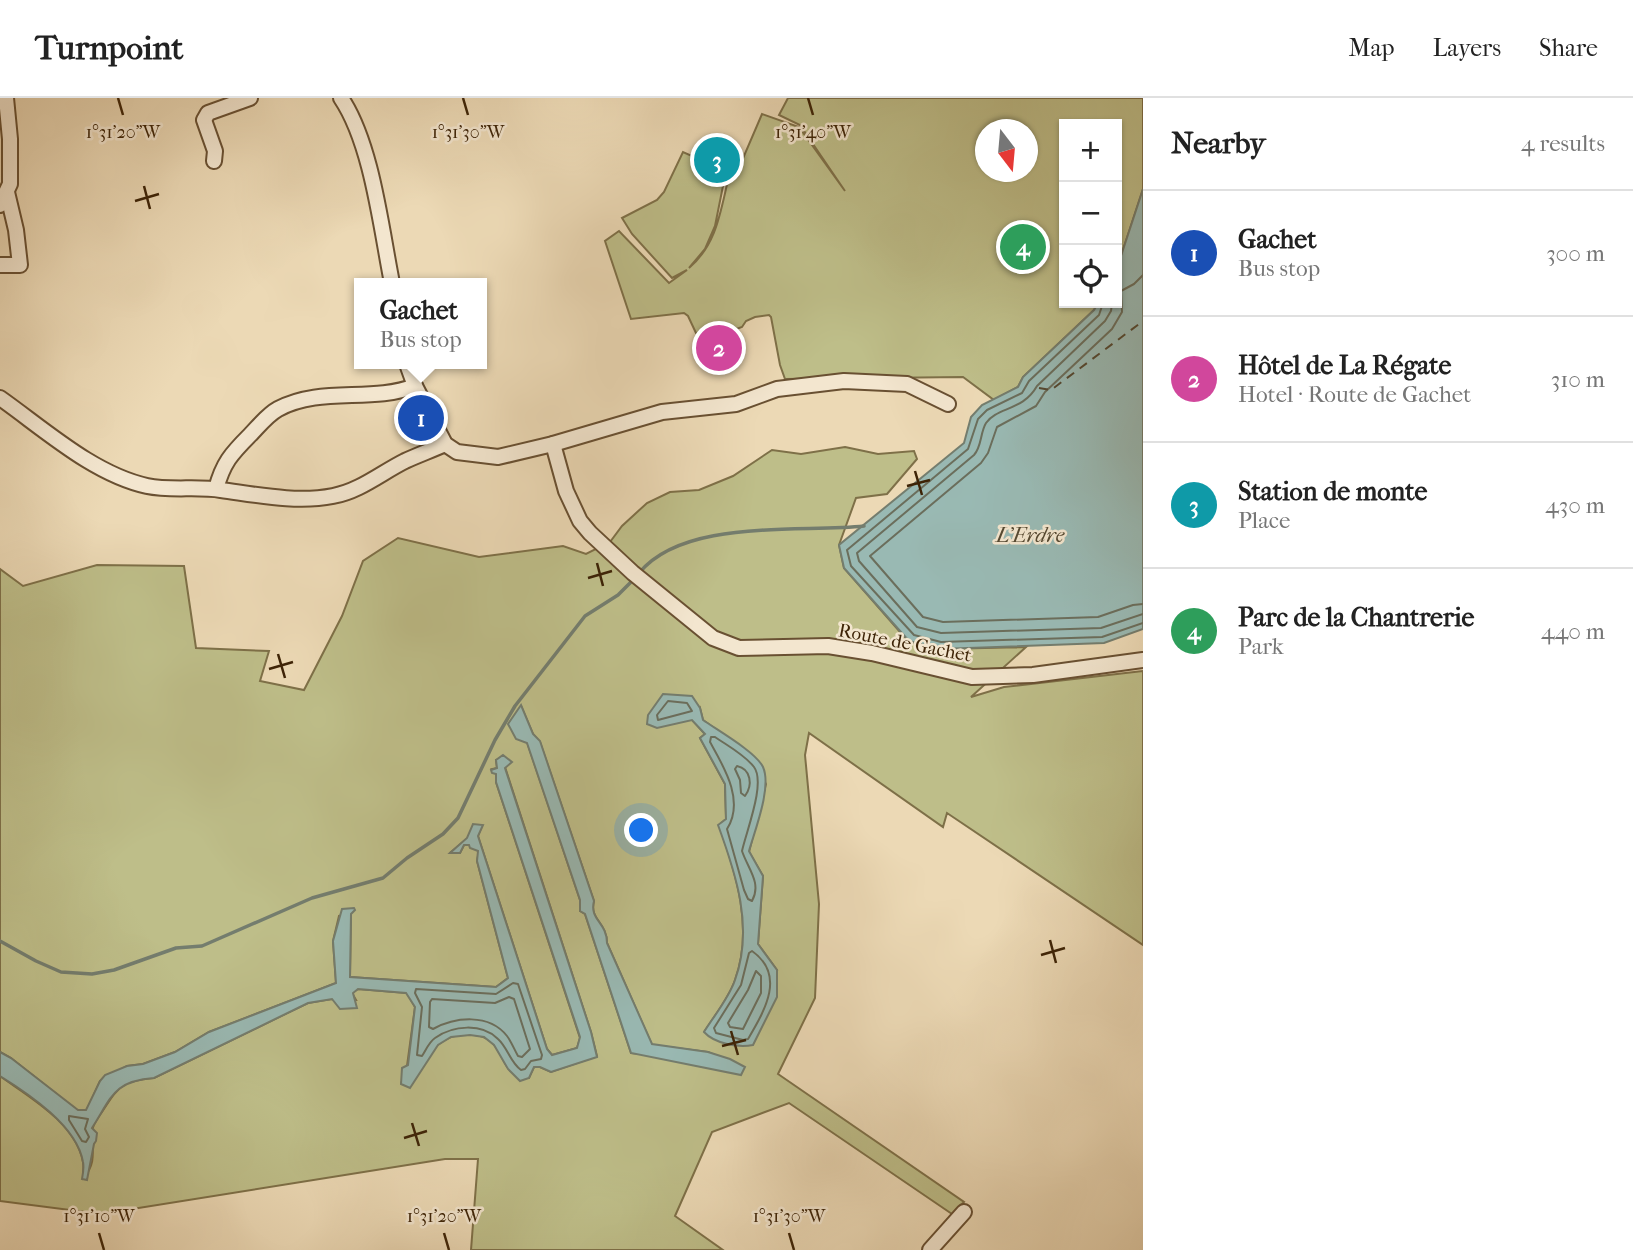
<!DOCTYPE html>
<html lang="en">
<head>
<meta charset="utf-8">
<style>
  :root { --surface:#fff; --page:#f6f6f6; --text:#222; --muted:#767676; --line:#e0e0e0; --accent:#8f2418 }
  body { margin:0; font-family:"IM FELL French Canon",serif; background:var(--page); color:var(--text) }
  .controls { position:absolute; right:21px; top:21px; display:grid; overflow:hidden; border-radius:0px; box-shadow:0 2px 5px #0004 }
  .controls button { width:63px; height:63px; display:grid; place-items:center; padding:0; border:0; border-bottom:2px solid var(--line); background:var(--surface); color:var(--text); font:35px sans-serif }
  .compass { position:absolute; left:975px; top:21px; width:63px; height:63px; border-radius:50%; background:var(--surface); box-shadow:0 2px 5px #0004; rotate:164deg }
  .you { position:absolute; left:642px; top:733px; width:24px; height:24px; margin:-18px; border:5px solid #fff; border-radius:50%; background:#1a73e8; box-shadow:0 0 0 10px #1a73e833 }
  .badge { display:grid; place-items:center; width:46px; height:46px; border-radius:50%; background:var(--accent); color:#fff; font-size:23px; font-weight:700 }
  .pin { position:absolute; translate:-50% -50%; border:4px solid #fff; box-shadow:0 2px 7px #0006 }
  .popup { position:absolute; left:354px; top:180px; width:133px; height:91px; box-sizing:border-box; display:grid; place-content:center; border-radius:0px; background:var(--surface); filter:drop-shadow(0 2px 5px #0005); font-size:23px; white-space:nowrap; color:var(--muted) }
  .popup b { font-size:26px; color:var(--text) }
  .popup::after { content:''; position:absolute; left:50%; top:100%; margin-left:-14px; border:14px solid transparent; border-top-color:var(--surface) }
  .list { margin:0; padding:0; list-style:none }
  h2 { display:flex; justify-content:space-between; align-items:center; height:91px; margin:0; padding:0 28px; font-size:30px }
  h2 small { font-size:23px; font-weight:400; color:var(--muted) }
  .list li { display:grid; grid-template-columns:46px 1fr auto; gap:21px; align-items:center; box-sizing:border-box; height:126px; padding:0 28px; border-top:2px solid var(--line) }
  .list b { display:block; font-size:26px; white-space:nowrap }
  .list p { margin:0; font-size:23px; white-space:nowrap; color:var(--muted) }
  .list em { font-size:23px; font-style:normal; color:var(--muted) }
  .icon { flex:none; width:38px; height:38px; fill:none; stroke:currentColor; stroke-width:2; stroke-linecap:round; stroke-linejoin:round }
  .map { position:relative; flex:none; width:1143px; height:1152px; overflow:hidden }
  header { display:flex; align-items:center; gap:42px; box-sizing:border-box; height:98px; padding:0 35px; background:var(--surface); border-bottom:2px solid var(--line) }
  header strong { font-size:33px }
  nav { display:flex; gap:38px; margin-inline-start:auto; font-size:24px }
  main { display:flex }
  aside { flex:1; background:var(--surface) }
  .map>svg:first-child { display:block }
  .green { fill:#bebe89; stroke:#7e7048; stroke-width:2; fill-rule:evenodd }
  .water { fill:#99b9b3; stroke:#747d6e; stroke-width:2 }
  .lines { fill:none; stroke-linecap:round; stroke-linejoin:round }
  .shore { stroke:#6b6e5c; stroke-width:2 }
  .stream { stroke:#747d6e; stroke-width:3.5 }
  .ferry { stroke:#544831; stroke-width:2; stroke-dasharray:9 7; stroke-linecap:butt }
  .minor-casing { stroke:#695032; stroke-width:18 }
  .minor { stroke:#f3e6cf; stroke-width:14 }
  .ticks { fill:none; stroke:#3d2306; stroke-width:2.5 }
  .labels { text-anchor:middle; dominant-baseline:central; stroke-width:5; stroke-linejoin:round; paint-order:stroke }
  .street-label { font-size:19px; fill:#3d2306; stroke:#f3e6cf }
  .water-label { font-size:21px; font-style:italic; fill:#544831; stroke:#f3e6cf }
  .ticks-label { font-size:18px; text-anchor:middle; fill:#3d2306; stroke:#f3e6cf; stroke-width:5; stroke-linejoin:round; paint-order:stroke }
</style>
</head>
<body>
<header>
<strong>Turnpoint</strong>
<nav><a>Map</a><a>Layers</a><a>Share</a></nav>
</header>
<main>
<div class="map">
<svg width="1143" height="1152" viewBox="0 0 1143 1152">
  <rect width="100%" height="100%" fill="#ecd9b5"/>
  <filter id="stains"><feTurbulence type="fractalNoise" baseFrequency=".00286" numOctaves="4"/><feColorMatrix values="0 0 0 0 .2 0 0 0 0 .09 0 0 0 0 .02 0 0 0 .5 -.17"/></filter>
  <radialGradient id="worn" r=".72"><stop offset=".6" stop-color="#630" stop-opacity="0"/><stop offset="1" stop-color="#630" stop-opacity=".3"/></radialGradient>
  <g class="green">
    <path d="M788 0H1143V91L1117 170V26H1064V205H1098L1094 212 1023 279 1018 289 994 302 963 279 785 281 780 267 771 219 769 217 755 219 746 223 742 229 723 236 713 237 696 235 688 218 684 215 631 221 605 143 619 133 669 185 687 172 672 180 632 136 622 120 657 102 664 94 683 54 726 73 715 128 705 151 689 170C716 147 720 116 728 82L735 79 762 16 799 29 845 93 800 27 779 17ZM986 32H1028V74H986Z"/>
    <path d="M845 349 878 356 914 353 917 361 887 396 856 400 839 447 844 470 908 543 940 551 1026 549 971 599 1004 589 1143 573V847L947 715 943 729 809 635 805 657 819 806 815 900 778 976 964 1104 952 1116 789 1005 712 1034 675 1118 723 1152H471L478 1061H445L101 1116 0 1103V978C29 999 76 1025 83 1064 84 1069 83 1075 83 1080 97 1066 92 1052 92 1034 92 1027 98 1020 102 1014 119 988 121 983 154 980L308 905 332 901 356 902 352 895 358 891 407 895 415 909 407 968 401 986C410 977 419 968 428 959 432 955 435 949 439 946 453 934 483 932 495 948 507 964 504 977 529 980L534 969H540L551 974 597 958 591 934 505 669 507 667 500 661 496 662 497 670 492 671 496 675V684L580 940 577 950 552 957 547 951 478 738 482 728 451 754 460 755 464 747 469 746 479 753 477 763 508 880 496 889 350 879 351 816 339 818 333 843 336 885 209 934 175 954 143 966 127 968 100 983 87 1012 78 1013 11 960 0 954V471L23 488 97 467 184 468 196 550 269 553 260 583 304 592 342 518 363 463 398 440 479 459 563 448 586 456 610 444 622 428 647 405 670 394 699 392 733 378 772 352 801 356ZM521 608 533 636 540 644 594 803C589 822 607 824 607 845L652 947 708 954 733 965 631 955 585 816 580 813V802L527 644ZM700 610 703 622 752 657 766 686 749 754 763 778 758 846 777 872 704 934C714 918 729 900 735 882 754 830 736 777 719 727L726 721 725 686 700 640 705 636 692 622Z"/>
  </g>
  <g class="water">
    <path d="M1143 91V531L1104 545 940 551 909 543 844 470 839 447 964 345 971 319 982 307 1018 289 1023 279 1094 212 1098 205H1117V170Z"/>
    <path d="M663 596 692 598 700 610 703 622C717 632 756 654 763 669 772 689 755 732 749 753L763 778 758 846 777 872V899L753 947C737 950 714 945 704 934 714 918 729 900 735 882 754 830 736 776 718 727L726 721 725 686 700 640 705 636 692 622 657 630 647 626 648 617Z"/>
    <path d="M521 607 533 636 540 643 594 803C589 822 607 824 607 845L652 946 708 954 730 961 745 969 741 977 631 955 585 816 580 813V802L527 645 516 641 508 626Z"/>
    <path d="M503 657 512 664 505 670 591 934 597 959 551 974 540 969H534L529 980 520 983 508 971 494 947 484 939 470 937 451 939 438 947 410 990 401 986 402 970 408 967 415 909 406 895 358 891 353 895 357 910 340 911 332 901 308 905 154 980C113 983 112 999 92 1030L97 1035 96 1043 94 1046 87 1082 82 1081C83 1076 84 1069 83 1064 77 1028 29 996 0 978V954L11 960 78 1012H86L100 983 105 977 127 968 143 966 175 954 209 934 336 885 333 843 342 811 354 810 355 812 351 816 350 879 496 889 508 880 477 763 478 753 470 750 469 747H464L460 755H450L467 740 473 726 483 727 478 738 547 951 552 957 577 950 580 939 496 684V676L492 675 491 672 497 670 496 662Z"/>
  </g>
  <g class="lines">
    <g class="shore">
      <path d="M1143 177 1134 186 1121 193 1122 214 1112 231 1045 294 1036 308 997 329 988 355 981 365 870 458 923 519 943 524 1098 519 1133 507 1143 506"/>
      <path d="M1103 205 1099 217 1029 283 1022 295 987 312 978 321 968 351 847 452 851 468 914 537 941 544 1102 539 1143 525"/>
      <path d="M1112 205 1111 213 1105 223 1037 288C1023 313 997 309 986 325 980 335 982 348 974 357L857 455 859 463 917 529 941 535 1101 530 1143 516"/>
      <path d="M668 603 687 605 692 613 658 622 657 617Z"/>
      <path d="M711 639H715C728 648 745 657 754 669 766 685 746 734 742 753 748 771 762 785 752 803L748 801 744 792 727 731C745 703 724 669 710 644Z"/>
      <path d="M737 668C751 671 753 687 745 698L741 695 740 682 735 671Z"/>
      <path d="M752 853C786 877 765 912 748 941L743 942 716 935 714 930 741 887 749 855Z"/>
      <path d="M756 873 761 878V895L743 931 730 929 728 925 748 892Z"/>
      <path d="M513 885 518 886 542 957 541 961 531 963 525 971 521 972C510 964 508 950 498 941 482 925 453 927 435 940 429 944 426 952 422 958L417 957 422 909 415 895 416 891 496 896Z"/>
      <path d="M509 899 514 901 530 951 522 959 518 958C514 951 511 943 507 938 489 915 455 919 433 931L429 929 430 904 432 901 495 905Z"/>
      <path d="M69 1018 88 1021 85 1031 89 1039 86 1044 82 1043 69 1022Z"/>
    </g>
    <g class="stream">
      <path d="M639 475C684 420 799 435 864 428"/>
      <path d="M0 843 36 863 61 874 92 876 114 872 176 850 202 848 312 800 383 780 407 760 443 736 458 720 495 642 515 608 585 518 618 497 631 484"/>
    </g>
    <path class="ferry" d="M1039 290 1051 292 1143 223"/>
    <g class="minor-casing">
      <g id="minor">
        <path d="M341 0C372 46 381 130 392 185"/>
        <path d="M214 63 215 53 204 22 208 15 250 0"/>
        <path d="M0 107 10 86V41L6 0"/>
        <path d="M0 167H20L16 132 7 94"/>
        <path d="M407 266 415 288 445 346 457 354 498 359 553 346 662 314 736 306 777 291 844 283 907 286 948 306"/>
        <path d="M0 300C44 331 93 376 147 388 171 393 197 388 221 392 258 397 297 405 333 398 360 393 381 375 405 363 418 357 432 352 445 346"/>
        <path d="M553 346 566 393 580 423 590 435 633 475 713 540 739 550 828 548 872 555 972 579 1033 577 1143 562"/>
        <path d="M216 391C223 365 231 356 250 337 258 329 267 317 278 311 321 288 371 305 415 288"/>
        <path d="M930 1152 964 1114"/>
      </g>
    </g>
    <use href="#minor" class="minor"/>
  </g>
  <path class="ticks" d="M118 0 123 17M463 0 468 17M808 0 813 17M144 88 150 111M135 103 159 96M915 373 922 397M907 388 930 382M597 465 603 488M588 480 612 473M278 556 285 580M269 571 293 564M1050 842 1056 865M1041 857 1065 850M731 933 738 957M722 948 746 942M412 1025 419 1048M404 1040 427 1033M99 1135 104 1152M444 1135 449 1152M789 1135 794 1152"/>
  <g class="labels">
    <g class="street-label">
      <text transform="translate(905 545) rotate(11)">Route de Gachet</text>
    </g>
    <g class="water-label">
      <text x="1030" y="437">L'Erdre</text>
    </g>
  </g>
  <g class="ticks-label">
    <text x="123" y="40">1°31'20"W</text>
    <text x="468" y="40">1°31'30"W</text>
    <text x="813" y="40">1°31'40"W</text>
    <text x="99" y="1124">1°31'10"W</text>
    <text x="444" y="1124">1°31'20"W</text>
    <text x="789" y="1124">1°31'30"W</text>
  </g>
  <rect width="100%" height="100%" filter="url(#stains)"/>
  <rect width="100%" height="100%" fill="url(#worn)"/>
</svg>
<div class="controls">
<button>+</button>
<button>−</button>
<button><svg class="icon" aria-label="locate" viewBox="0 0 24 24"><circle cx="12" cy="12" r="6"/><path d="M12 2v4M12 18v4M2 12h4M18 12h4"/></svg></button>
</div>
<svg class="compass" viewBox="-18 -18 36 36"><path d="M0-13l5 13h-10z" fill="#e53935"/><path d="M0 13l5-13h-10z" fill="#767676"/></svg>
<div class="you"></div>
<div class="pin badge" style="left:421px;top:320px;background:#1a4fb4">1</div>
<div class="popup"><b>Gachet</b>Bus stop</div>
<div class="pin badge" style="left:719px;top:250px;background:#d1479c">2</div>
<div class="pin badge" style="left:717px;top:62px;background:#0f9aa8">3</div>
<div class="pin badge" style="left:1023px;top:149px;background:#2e9e5b">4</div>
</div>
<aside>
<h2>Nearby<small>4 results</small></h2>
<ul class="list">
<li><span class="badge" style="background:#1a4fb4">1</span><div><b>Gachet</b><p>Bus stop</p></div><em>300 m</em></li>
<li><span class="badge" style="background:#d1479c">2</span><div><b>Hôtel de La Régate</b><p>Hotel · Route de Gachet</p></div><em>310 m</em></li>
<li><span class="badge" style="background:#0f9aa8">3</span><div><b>Station de monte</b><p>Place</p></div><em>430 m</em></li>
<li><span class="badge" style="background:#2e9e5b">4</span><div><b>Parc de la Chantrerie</b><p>Park</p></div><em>440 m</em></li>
</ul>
</aside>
</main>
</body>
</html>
